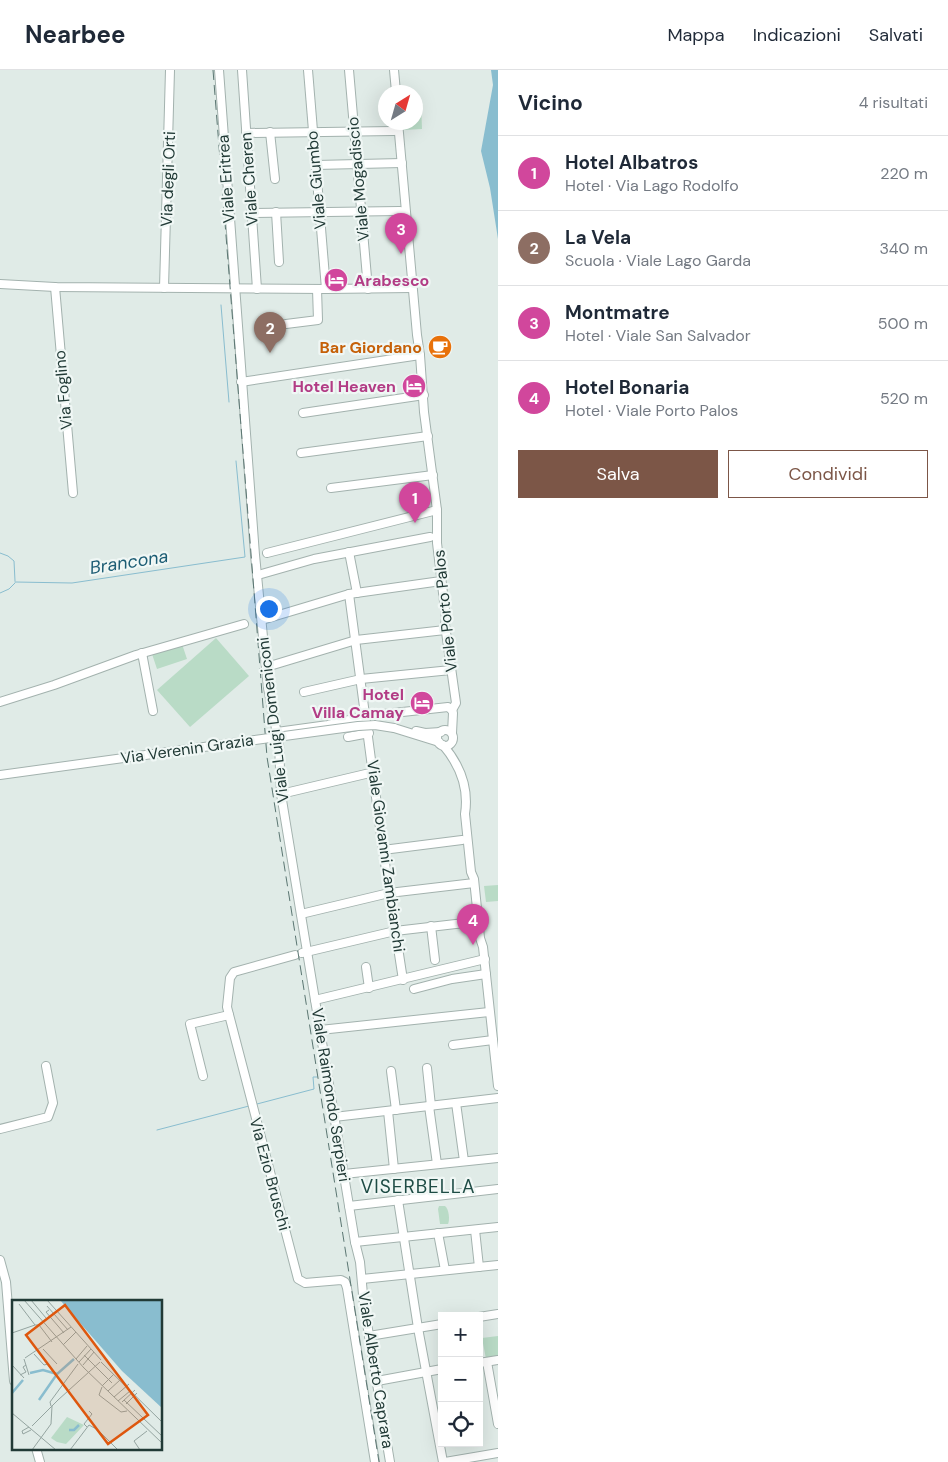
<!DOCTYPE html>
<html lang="it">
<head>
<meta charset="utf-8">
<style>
  :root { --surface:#fff; --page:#f6f6f7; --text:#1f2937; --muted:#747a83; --line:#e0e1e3; --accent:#7c5647 }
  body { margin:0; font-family:"DM Sans",sans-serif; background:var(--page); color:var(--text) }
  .controls { position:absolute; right:15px; bottom:15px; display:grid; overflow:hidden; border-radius:0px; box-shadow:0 5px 20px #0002 }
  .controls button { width:45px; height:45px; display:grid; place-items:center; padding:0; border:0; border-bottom:1px solid var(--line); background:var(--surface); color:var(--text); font:25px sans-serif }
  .compass { position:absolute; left:378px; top:15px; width:45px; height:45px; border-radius:50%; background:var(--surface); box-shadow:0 5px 20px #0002; rotate:37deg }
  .you { position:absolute; left:268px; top:538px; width:18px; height:18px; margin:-12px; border:4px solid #fff; border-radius:50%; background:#1a73e8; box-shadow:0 0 0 8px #1a73e833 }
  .badge { display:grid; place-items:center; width:32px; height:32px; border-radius:50%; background:var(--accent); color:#fff; font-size:16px; font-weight:700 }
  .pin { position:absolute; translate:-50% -41px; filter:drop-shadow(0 1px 2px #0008) }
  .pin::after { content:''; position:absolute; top:26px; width:18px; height:15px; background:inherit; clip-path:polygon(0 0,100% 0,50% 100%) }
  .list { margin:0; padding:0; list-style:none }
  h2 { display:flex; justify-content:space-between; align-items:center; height:65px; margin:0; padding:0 20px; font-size:21px }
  h2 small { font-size:16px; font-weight:400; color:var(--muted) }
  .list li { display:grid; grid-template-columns:32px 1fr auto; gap:15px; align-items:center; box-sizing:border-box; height:75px; padding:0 20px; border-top:1px solid var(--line) }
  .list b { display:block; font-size:19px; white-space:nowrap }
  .list p { margin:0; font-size:16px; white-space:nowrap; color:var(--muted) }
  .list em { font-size:16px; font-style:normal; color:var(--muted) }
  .actions { display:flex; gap:10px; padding:15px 20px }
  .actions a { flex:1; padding:11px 0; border:1px solid var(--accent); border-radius:0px; text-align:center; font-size:18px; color:var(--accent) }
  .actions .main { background:var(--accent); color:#fff }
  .icon { flex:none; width:28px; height:28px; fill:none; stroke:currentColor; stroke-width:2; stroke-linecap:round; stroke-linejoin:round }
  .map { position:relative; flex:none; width:498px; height:1392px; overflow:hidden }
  header { display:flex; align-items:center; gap:30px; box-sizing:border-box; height:70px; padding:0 25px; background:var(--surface); border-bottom:1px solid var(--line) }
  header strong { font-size:24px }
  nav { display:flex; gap:28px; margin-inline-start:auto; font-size:18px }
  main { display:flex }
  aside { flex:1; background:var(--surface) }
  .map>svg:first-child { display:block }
  .green { fill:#b9dbc6 }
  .water { fill:#89bdcf }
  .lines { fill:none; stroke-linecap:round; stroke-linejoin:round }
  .stream { stroke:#89bdcf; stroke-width:1 }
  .minor-casing { stroke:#a3b2ae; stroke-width:10 }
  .minor { stroke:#fff; stroke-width:8 }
  .rail { stroke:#5b7672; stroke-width:1; stroke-dasharray:10 5; stroke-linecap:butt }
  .minor-bridge-casing { stroke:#a3b2ae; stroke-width:10; stroke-linecap:butt }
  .minor-bridge { stroke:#fff; stroke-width:8 }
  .labels { text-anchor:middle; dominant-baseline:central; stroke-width:4.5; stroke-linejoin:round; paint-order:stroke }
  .street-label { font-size:16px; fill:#213a36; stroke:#f0f7f5 }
  .hotel-label { font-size:16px; font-weight:bold; fill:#b23c85; stroke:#f0f7f5; text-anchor:end }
  .food-label { font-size:16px; font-weight:bold; fill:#c56008; stroke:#f0f7f5; text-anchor:end }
  .water-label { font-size:18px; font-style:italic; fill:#1d5d74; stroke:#f0f7f5 }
  .quarter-label { font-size:19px; letter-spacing:1px; fill:#1e4c45; stroke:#f0f7f5 }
  .inset-river { fill:none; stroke:#89bdcf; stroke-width:2.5 }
  .inset-road { fill:none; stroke:#94a4a0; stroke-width:1 }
  .view { fill:#de570e; fill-opacity:0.15; stroke:#de570e; stroke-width:2.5 }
  .inset-edge { fill:none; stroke:#213a36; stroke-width:2.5 }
</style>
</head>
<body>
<header>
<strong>Nearbee</strong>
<nav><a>Mappa</a><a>Indicazioni</a><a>Salvati</a></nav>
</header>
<main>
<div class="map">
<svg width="498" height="1392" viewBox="0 0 498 1392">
  <rect width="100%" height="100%" fill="#e0ebe7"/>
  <g class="green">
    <path d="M416 33H421L422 59 404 60 403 53 416 52Z"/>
    <path d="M216 568 249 606 190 657 157 620Z"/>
    <path d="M182 574 187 589 157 599 152 584Z"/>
    <path d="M498 815V831L486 832 484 816Z"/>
    <path d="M439 1136H445C449 1139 450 1150 448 1154H440L438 1139Z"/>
    <path d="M498 1266V1287L486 1289 482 1268Z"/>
  </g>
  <path class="water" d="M491 0H498V169L490 118 481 81 493 15Z"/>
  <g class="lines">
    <g class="stream">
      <path d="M221 235 229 332"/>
      <path d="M0 483 8 486 14 491 15 511"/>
      <path d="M15 512 72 513 245 487 236 391"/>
      <path d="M0 523 9 519 15 513"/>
      <path d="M257 1034 314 1019 313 1007H317"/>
      <path d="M157 1060 249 1036"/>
    </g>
    <g class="minor-casing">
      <g id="minor">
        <path d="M219 0 255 485 268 618 279 674 281 724 355 1172 360 1192 364 1235 390 1392"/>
        <path d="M242 0 257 219"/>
        <path d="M308 0 326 219"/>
        <path d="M349 0 368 219"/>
        <path d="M394 0 396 22"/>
        <path d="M398 52 417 265 420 285 424 342 437 440V473L446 548 445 555 456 633 452 640"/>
        <path d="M270 62 275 109"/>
        <path d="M246 63 394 61"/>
        <path d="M316 95 402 93"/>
        <path d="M276 142 279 192"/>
        <path d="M252 143 400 141"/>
        <path d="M0 214 55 217 326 219 412 218"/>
        <path d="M55 217 73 423"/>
        <path d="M164 218 170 0"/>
        <path d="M286 254 318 250 317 219"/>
        <path d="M241 312 420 285"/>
        <path d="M303 343 424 325"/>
        <path d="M301 383 428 366"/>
        <path d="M331 418 433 405"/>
        <path d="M349 482 357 523"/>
        <path d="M267 483 437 440"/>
        <path d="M258 505 314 489 430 467"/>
        <path d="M349 524 383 780 403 910"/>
        <path d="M262 550 349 524 441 511"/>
        <path d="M142 583 153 641"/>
        <path d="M273 595 356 570 445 560"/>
        <path d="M304 622 361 609 451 600"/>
        <path d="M0 632 54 615 136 585 244 554"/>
        <path d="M452 640 453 643 452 663"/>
        <path d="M394 658 439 672"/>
        <circle cx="445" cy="668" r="8"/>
        <path d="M416 661 425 663 441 662"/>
        <path d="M277 662 328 655 366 646 448 637 452 640"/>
        <path d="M348 667 369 663"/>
        <path d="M443 675C460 695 469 718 465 744L471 802 474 809 480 868 483 877 498 1016"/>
        <path d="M0 705 240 672"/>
        <path d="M281 724 374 702"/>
        <path d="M383 780 462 770"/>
        <path d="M301 844 389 823 474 813"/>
        <path d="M431 856 435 890"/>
        <path d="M302 883 395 861 473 852"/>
        <path d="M295 885 234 902 230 908 227 937 298 1209 305 1213 341 1210 345 1212 347 1218 375 1392"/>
        <path d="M366 897 369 918"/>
        <path d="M414 919 452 909 486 904"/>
        <path d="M315 930 485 889"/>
        <path d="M320 960 489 942"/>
        <path d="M453 975 493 970"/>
        <path d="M427 998 431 1036"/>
        <path d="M391 1001 396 1040"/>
        <path d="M203 1006 190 954 229 945"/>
        <path d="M456 1033 464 1091"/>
        <path d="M429 1036 437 1094"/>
        <path d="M388 1041 394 1099"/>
        <path d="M334 1047 498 1028"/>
        <path d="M0 1059 48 1047 53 1033 46 996"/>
        <path d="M344 1104 498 1088"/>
        <path d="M398 1130 418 1258 443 1392"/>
        <path d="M349 1136 498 1119"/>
        <path d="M475 1160 479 1197"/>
        <path d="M438 1163 445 1200"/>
        <path d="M355 1172 498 1157"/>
        <path d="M0 1190 6 1212 14 1311"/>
        <path d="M362 1209 498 1195"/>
        <path d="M479 1247 498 1244"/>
        <path d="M369 1266 442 1254"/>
        <path d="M487 1292 498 1354"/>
        <path d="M479 1293 498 1290"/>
        <path d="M377 1311 442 1299"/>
        <path d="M36 1378 40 1392"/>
        <path d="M445 1392 498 1383"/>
      </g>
    </g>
    <use href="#minor" class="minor"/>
    <path class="rail" d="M213 0 267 687 379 1392"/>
    <g class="minor-bridge-casing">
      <path id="minor-bridge" d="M240 672 358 656 375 655 394 658"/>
    </g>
    <use href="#minor-bridge" class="minor-bridge"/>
  </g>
  <defs>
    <g id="hotel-disc" transform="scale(1.25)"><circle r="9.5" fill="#d1479c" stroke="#f0f7f5"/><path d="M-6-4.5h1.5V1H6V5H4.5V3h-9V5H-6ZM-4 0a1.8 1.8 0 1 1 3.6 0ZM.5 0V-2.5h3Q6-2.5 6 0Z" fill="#fff"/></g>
    <g id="cafe-disc" transform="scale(1.25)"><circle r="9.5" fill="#e8710a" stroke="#f0f7f5"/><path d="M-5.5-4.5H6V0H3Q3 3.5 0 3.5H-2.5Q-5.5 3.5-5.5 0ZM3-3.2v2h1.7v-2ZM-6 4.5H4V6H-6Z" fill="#fff"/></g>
  </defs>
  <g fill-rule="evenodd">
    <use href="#hotel-disc" x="336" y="210"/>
    <use href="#cafe-disc" x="440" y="277"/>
    <use href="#hotel-disc" x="414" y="316"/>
    <use href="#hotel-disc" x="422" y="633"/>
  </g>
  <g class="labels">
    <g class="street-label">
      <text transform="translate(168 109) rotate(-88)">Via degli Orti</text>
      <text transform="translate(226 109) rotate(-94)">Viale Eritrea</text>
      <text transform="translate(249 109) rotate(-94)">Viale Cheren</text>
      <text transform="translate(358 109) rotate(-95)">Viale Mogadiscio</text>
      <text transform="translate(316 110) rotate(-95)">Viale Giumbo</text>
      <text transform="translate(63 320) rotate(-95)">Via Foglino</text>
      <text transform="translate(445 541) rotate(-96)">Viale Porto Palos</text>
      <text transform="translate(273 650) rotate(-97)">Viale Luigi Domeniconi</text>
      <text transform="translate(187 679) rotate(-8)">Via Verenin Grazia</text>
      <text transform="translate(386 786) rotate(82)">Viale Giovanni Zambianchi</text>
      <text transform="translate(331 1025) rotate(81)">Viale Raimondo Serpieri</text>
      <text transform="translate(270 1104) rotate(75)">Via Ezio Bruschi</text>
      <text transform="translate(376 1300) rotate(81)">Viale Alberto Caprara</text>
    </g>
    <g class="hotel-label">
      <text x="354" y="210" text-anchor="start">Arabesco</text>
      <text x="396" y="316">Hotel Heaven</text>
      <text x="404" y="624">Hotel<tspan x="404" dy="18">Villa Camay</tspan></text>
    </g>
    <g class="food-label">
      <text x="422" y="277">Bar Giordano</text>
    </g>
    <g class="water-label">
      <text transform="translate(129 492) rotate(-9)">Brancona</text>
    </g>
    <g class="quarter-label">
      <text x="418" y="1116">VISERBELLA</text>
    </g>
  </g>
  <g transform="translate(12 1230)">
    <rect width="150" height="150" fill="#e0ebe7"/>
    <path d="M55 117 72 125 54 144 45 142 39 138Z" fill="#b9dbc6"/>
    <path d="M48 0H150V108L110 71Z" fill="#89bdcf"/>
    <path class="inset-river" d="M18 73 31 70 45 74M0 93 11 80M27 100 45 74 62 59M67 125 62 130H57H62Z"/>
    <path class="inset-road" d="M12 0 72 68 150 143M19 0 34 18M35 0 89 60M7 4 23 25M35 6 56 30M37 10 34 12 52 33M23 25H27L40 42M0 33 23 25M51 45 64 32M31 49 45 64M22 54 32 65 36 64M72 55 100 83M13 58 59 27M12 59 17 75M64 59 75 46M67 62 79 49M89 62 150 122M0 65 12 78M71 65 82 52M8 75 14 72 11 67 14 65M90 86 102 74M90 87 87 95 109 112 115 111M96 91 108 80M102 97 117 84M46 100 88 62M112 100 150 136M106 101 118 91M110 102 123 90M114 104 125 93M39 106 38 102 66 64M0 113 44 150M20 126 46 100M17 127 10 131 11 134 19 130M75 127 72 124 80 114 77 111M20 150 39 124 40 106M58 150 77 125 86 130 106 150M128 150 122 141 135 131"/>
    <path class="view" d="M53 5 136 115 96 144 14 35Z"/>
    <rect width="150" height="150" class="inset-edge"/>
  </g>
</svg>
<div class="controls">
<button>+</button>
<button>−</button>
<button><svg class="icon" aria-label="locate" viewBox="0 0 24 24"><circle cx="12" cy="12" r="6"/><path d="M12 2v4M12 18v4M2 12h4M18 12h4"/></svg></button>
</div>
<svg class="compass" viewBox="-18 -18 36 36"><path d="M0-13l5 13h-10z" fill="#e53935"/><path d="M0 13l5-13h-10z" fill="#747a83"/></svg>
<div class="you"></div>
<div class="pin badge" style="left:415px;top:453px;background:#d1479c">1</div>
<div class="pin badge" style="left:270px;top:283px;background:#8d6e63">2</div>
<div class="pin badge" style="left:401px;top:184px;background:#d1479c">3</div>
<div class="pin badge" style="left:473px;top:875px;background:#d1479c">4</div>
</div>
<aside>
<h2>Vicino<small>4 risultati</small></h2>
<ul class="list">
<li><span class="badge" style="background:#d1479c">1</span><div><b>Hotel Albatros</b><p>Hotel · Via Lago Rodolfo</p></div><em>220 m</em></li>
<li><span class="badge" style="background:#8d6e63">2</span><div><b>La Vela</b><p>Scuola · Viale Lago Garda</p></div><em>340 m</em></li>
<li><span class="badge" style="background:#d1479c">3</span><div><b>Montmatre</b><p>Hotel · Viale San Salvador</p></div><em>500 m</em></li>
<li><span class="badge" style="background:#d1479c">4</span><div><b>Hotel Bonaria</b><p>Hotel · Viale Porto Palos</p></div><em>520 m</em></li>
</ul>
<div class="actions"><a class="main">Salva</a><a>Condividi</a></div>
</aside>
</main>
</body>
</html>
